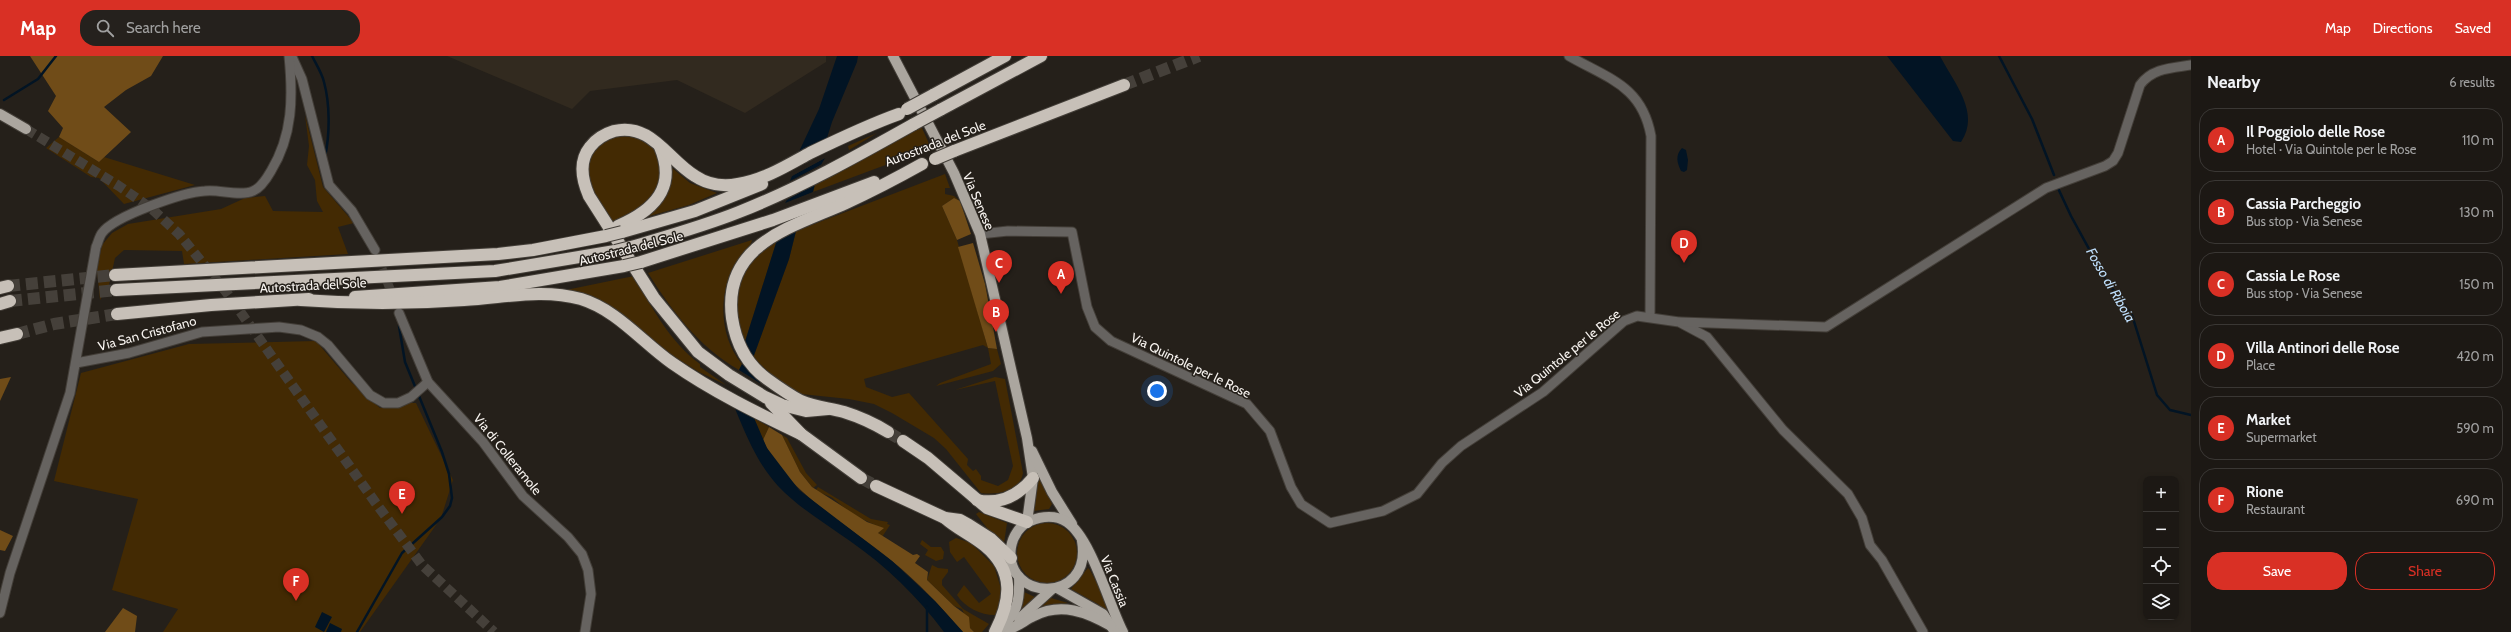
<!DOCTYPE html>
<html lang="en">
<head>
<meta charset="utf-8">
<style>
  :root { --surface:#1c1814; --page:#25211d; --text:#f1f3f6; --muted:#a0a0a0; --line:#3a3734; --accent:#d93025 }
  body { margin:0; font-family:Cabin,sans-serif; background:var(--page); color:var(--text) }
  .controls { position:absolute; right:12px; bottom:12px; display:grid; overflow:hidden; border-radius:8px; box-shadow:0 2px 6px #0003 }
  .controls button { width:36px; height:36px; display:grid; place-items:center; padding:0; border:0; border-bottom:1px solid var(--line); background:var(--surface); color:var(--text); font:20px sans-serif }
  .you { position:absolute; left:1157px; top:335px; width:14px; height:14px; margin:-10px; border:3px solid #fff; border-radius:50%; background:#1a73e8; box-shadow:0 0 0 6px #1a73e833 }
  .badge { display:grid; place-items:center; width:26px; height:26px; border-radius:50%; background:var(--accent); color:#fff; font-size:13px; font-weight:700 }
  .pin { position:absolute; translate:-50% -33px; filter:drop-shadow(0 1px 2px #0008) }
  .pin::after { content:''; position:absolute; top:21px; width:14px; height:12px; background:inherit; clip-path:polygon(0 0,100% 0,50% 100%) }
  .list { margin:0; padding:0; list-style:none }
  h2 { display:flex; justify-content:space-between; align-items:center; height:52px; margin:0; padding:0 16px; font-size:17px }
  h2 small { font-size:13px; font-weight:400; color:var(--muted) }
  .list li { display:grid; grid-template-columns:26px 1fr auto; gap:12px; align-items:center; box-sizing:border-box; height:64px; margin:0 8px 8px; padding:0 8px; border:1px solid var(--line); border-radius:16px }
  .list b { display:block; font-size:15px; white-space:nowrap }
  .list p { margin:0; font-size:13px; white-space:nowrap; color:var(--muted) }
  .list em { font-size:13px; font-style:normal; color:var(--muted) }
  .actions { display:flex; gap:8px; padding:12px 16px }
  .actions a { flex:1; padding:9px 0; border:1px solid var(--accent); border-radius:16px; text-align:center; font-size:14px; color:var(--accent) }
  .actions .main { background:var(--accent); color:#fff }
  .icon { flex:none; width:22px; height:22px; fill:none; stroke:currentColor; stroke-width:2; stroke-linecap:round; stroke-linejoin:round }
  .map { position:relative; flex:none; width:2191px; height:576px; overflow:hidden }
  header { display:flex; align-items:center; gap:24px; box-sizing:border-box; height:56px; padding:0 20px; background:var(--accent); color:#fff }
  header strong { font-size:19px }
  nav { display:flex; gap:22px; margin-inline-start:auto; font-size:14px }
  .search { width:280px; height:36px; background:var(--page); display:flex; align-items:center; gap:10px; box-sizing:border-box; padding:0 14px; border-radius:16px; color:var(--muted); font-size:15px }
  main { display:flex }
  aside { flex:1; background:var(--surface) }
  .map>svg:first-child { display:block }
  .built { fill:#322a1f }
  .green { fill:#432a03 }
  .forest { fill:#704c18 }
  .water { fill:#021424 }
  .pier { fill:#25201a }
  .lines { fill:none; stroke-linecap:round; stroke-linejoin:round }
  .stream { stroke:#021424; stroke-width:2.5 }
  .minor-tunnel { stroke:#45403a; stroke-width:9; stroke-dasharray:9 4.5; stroke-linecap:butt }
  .major-tunnel { stroke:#45403a; stroke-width:10; stroke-dasharray:10 5; stroke-linecap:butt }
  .highway-tunnel { stroke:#45403a; stroke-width:12; stroke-dasharray:12 6; stroke-linecap:butt }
  .minor-casing { stroke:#433e38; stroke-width:11 }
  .major-casing { stroke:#433e38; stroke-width:12 }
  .highway-casing { stroke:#433e38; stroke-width:14 }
  .minor { stroke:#666360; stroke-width:9 }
  .major { stroke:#aba69f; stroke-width:10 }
  .highway { stroke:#c7c0b8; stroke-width:12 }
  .highway-bridge-casing { stroke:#433e38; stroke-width:14; stroke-linecap:butt }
  .highway-bridge { stroke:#c7c0b8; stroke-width:12 }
  .labels { text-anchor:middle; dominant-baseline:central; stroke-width:3; stroke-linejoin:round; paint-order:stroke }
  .street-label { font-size:13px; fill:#f8f4f0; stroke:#25201a }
  .water-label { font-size:14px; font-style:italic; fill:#bedefb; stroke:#25201a }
</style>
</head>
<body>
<header>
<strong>Map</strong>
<div class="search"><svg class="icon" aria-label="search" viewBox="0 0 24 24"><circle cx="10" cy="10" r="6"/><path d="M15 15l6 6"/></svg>Search here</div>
<nav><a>Map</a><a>Directions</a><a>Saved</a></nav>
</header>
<main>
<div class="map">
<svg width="2191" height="576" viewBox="0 0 2191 576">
  <rect width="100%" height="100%" fill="#25201a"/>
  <path class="built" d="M447 0H826V6L745 57 677 24 590 35 572 53Z"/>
  <g class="green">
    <path d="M305 59 323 131 354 167 338 171 348 198 184 208 182 195 124 194 115 202 109 229 100 244 97 214 102 189 112 177 128 168 221 153 245 142 265 140 273 155 323 156 317 145 315 124 307 109 309 90Z"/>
    <path d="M921 70 931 92 813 136 815 128Z"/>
    <path d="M877 77 849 94 848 90Z"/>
    <path d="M636 79 654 92 658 102 662 123 651 144 614 168C607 155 596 143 589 129 582 112 594 90 609 82 616 78 628 79 636 79Z"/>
    <path d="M59 81 99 106 104 101 195 129 124 148 99 122 91 121 46 92Z"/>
    <path d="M671 111 690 127 717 137 689 149 646 161Z"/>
    <path d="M945 118 950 132H945V138L954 140 960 145 954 142 942 150 957 184 988 292 997 293 1001 308 993 315 936 330 940 327 991 308 988 292 983 289 864 323 866 331 892 341 909 337 968 403 967 409 973 415 976 413 981 420V424L998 430 1008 424 1013 410 995 325 955 334 995 321 1005 323 1023 417C1020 436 997 439 981 437L946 393 934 382 892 357 874 348 849 343 801 338 769 319 770 317 753 302 789 203 796 175Z"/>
    <path d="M752 184C751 191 739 201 735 208 718 238 719 281 742 308L739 314C699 291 672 255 648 217Z"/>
    <path d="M777 184 744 289C729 246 736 216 770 186L772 189Z"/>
    <path d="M634 220C652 252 670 286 700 308V311L726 329 699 316 566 234Z"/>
    <path d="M316 285 351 326 380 352 398 347H416L453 424 441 462 360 576H163L178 553 112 534 138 443 54 425 81 317 189 288Z"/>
    <path d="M754 362 769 371 763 384Z"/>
    <path d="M782 379 787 382 806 417 817 429 813 432 800 416Z"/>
    <path d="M1031 399 1052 448 1049 453 1033 455Z"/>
    <path d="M818 431 871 463 888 466 887 468 890 469 882 481 878 477 883 472C864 465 851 458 835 444 830 439 822 439 816 434Z"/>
    <path d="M979 456 1007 467 1004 487 991 477 976 458Z"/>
    <circle cx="1047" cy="497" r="30"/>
    <path d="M956 482 971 487 994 510 1003 539 997 559C983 560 965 552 957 539L964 529 979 547 991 538 964 501 957 506 950 496 949 486Z"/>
    <path d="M922 484 931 491H941L944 496 943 503 936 505 925 499 928 494 920 488Z"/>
    <path d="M932 509 938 512 948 513V516L942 524V529L963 553 989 568 982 576H974L970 572 962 553 954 550 927 524Z"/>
    <path d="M1088 512 1090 514 1122 576 1098 548 1071 533Z"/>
    <path d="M1024 536 1037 542 1017 560Z"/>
    <path d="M1051 542 1068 547 1036 554V553Z"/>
  </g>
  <g class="forest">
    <path d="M30 0H163L151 20 126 34 104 51 131 76 99 106 59 81 63 72 48 55 56 40Z"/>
    <path d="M954 142 960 145 971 178 957 184 942 150Z"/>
    <path d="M973 187 985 228 997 293 988 292 958 191Z"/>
    <path d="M11 321 0 345V323Z"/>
    <path d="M769 371 782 379 800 416 812 431 867 466 884 472 878 477 913 499 917 498 920 500 915 507 928 516 927 524 954 550 969 561 970 572 974 576H963C941 551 918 526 892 505 849 469 787 437 763 384Z"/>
    <path d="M0 474 13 480 5 495 0 494Z"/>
    <path d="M123 552 137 560 135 576H105Z"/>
  </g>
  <g class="water">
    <path d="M837 0H858L857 6 832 66 826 85 796 102 819 53Z"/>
    <path d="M1887 0H1940C1954 27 1981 57 1961 86L1953 85Z"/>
    <path d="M1682 92 1686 94 1688 104 1687 114 1684 116 1681 115C1677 107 1675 99 1682 92Z"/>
    <path d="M825 102 821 109 790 125 792 120Z"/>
    <path d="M815 128 813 136 785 147 787 144Z"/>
    <path d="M796 175 789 203 753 302 744 289 777 184Z"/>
    <path d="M742 308 761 325 760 327 739 314Z"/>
    <path d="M734 350 754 362 767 392 799 434 892 505 935 545 963 576H944C918 541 886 510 850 485 826 468 799 452 778 430 757 407 746 379 734 350Z"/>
    <path d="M322 556 332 561 324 576 315 571Z"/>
    <path d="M330 567 342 573 341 576H326Z"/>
  </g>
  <g class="pier">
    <path d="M824 101H827L790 121 791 118Z"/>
    <path d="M824 107 802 122 789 126 801 120Z"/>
    <path d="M816 135 814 138 786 149 784 148Z"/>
  </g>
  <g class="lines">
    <g class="stream">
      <path d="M312 0C316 8 322 17 324 26 330 48 330 78 325 101"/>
      <path d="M1999 0 2032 63 2054 119"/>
      <path d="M4 44 38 23 56 0"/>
      <path d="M2057 130 2071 160 2106 224 2132 259 2157 339 2170 354 2191 359"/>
      <path d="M357 576 402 497 442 461 450 450 452 442 449 418 442 396 405 306 399 270"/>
      <path d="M927 576V551"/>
    </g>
    <path class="minor-tunnel" d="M377 200 394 243"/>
    <path class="major-tunnel" d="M26 73 119 130 152 153 179 178 227 237 375 446 422 509 494 576"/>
    <g class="highway-tunnel">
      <path d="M1124 29 1199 0"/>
      <path d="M8 230 115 219"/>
      <path d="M10 245 116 234"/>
      <path d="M17 278 54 268 117 258"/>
      <path d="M888 376 903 385"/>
      <path d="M861 422 876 430"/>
    </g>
    <g class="minor-casing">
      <g id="minor">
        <path d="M1569 0C1609 23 1642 30 1651 80L1650 261"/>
        <path d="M292 1 302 23 329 129 352 155 375 194"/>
        <path d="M980 178 1008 175 1072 176 1087 251 1095 271 1111 285 1247 348 1270 375 1291 431 1301 448 1330 467 1383 455 1417 438 1442 407 1461 390 1543 336 1624 265 1637 260 1679 266 1707 281 1783 374 1848 438 1862 462 1870 489 1882 504 1923 576"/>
        <path d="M399 257 428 326 483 386 523 440 568 481 582 498 588 514 591 538 585 576"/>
        <path d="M1681 266 1826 271 2046 132 2105 110 2113 105 2118 97 2140 29C2152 12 2172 12 2191 9"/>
        <path d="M76 307 129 297 202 276 279 271 301 274 318 281 328 289 370 339 384 347H398L411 341 428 326"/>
        <path d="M0 557 10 517 70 337 96 191C98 187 99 181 102 177 114 160 184 136 205 135 219 133 240 141 253 135 261 132 267 122 271 115 293 79 293 41 289 0"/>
      </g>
    </g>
    <g class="major-casing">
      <g id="major">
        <path d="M893 0 954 117 980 178 1027 382 1033 422 1027 466"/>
        <path d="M0 58 26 73"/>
        <path d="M1032 395 1052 436 1072 468"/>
        <path d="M1082 485C1093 549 1003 546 1011 491 1013 480 1020 469 1030 465 1042 460 1056 459 1067 466 1091 482 1109 549 1123 576"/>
        <path d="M1057 532 1103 558 1115 576"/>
        <path d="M1019 563 1052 533"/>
        <path d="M1009 573C1019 570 1025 564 1034 560 1061 546 1087 556 1111 570"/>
        <path d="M998 576C1017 556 1020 548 1019 521"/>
      </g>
    </g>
    <g class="highway-casing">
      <g id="highway">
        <path d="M933 39 1005 0"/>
        <path d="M940 54 1041 0"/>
        <path d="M954 95 1124 29"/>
        <path d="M618 170C655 154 677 131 660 91"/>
        <path d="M622 176 695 155 762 128"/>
        <path d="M631 191C668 180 704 170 739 156 800 132 857 100 914 68"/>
        <path d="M641 206 773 164 874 126"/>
        <path d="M115 219 498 198 533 194 606 180"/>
        <path d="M0 232 8 230"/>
        <path d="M116 234 495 215 615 195"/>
        <path d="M355 241 500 231 624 210"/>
        <path d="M301 244C356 248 409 248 464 244 504 242 541 232 581 243 617 254 642 286 672 307 712 335 757 357 801 378"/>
        <path d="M0 248 10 245"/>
        <path d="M117 258 211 249 309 243"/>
        <path d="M0 282 17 278"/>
        <path d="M771 347 801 378 861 422"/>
        <path d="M828 353 806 355 782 349 765 341 729 319 698 296 654 242 589 140C582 124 578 106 590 91 596 83 604 78 614 75 651 66 668 104 695 120 707 128 723 131 738 128 764 124 788 109 810 97 839 83 868 69 899 58"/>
        <path d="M888 376C875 368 860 361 844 356 830 352 815 351 801 345 789 339 778 331 767 323 746 308 736 288 732 262 722 187 793 171 846 147 872 135 897 122 922 108"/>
        <path d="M903 385 928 402 987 452 1027 466"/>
        <path d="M876 430 945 462 960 464 969 469 991 483 1011 502"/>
        <path d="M977 444C1000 449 1018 440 1033 422"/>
        <path d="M945 462C957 473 972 479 985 490 1015 515 1011 545 995 576"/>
      </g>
    </g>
    <use href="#minor" class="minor"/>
    <use href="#major" class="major"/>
    <use href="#highway" class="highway"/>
    <g class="highway-bridge-casing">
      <g id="highway-bridge">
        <path d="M907 53 933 39"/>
        <path d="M914 68 940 54"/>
        <path d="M935 103 954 95"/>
        <path d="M606 180 622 176"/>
        <path d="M615 195 631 191"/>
        <path d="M624 210 641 206"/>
      </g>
    </g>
    <use href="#highway-bridge" class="highway-bridge"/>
  </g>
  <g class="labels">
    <g class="street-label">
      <text transform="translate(935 87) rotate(-21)">Autostrada del Sole</text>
      <text transform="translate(979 145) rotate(67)">Via Senese</text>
      <text transform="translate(631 192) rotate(-14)">Autostrada del Sole</text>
      <text transform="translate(313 229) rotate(-3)">Autostrada del Sole</text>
      <text transform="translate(147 277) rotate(-15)">Via San Cristofano</text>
      <text transform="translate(1567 297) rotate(-39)">Via Quintole per le Rose</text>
      <text transform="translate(1191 309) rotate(26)">Via Quintole per le Rose</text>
      <text transform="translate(508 398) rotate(51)">Via di Colleramole</text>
      <text transform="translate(1115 525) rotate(68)">Via Cassia</text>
    </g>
    <g class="water-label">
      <text transform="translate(2111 229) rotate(60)">Fosso di Riboia</text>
    </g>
  </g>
</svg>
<div class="controls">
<button>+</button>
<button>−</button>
<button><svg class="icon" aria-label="locate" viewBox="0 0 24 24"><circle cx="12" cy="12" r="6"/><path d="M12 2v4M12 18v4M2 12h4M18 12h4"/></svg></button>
<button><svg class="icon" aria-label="layers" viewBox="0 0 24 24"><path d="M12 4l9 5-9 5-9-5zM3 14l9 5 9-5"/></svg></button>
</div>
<div class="you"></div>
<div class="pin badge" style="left:1061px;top:238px">A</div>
<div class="pin badge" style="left:996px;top:276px">B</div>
<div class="pin badge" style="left:999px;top:227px">C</div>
<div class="pin badge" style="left:1684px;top:207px">D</div>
<div class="pin badge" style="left:402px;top:458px">E</div>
<div class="pin badge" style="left:296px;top:545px">F</div>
</div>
<aside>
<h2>Nearby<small>6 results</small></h2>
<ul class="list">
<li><span class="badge">A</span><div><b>Il Poggiolo delle Rose</b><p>Hotel · Via Quintole per le Rose</p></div><em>110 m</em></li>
<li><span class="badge">B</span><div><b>Cassia Parcheggio</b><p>Bus stop · Via Senese</p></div><em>130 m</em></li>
<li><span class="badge">C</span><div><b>Cassia Le Rose</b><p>Bus stop · Via Senese</p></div><em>150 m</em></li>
<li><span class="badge">D</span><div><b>Villa Antinori delle Rose</b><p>Place</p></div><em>420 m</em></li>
<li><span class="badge">E</span><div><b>Market</b><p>Supermarket</p></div><em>590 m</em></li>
<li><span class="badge">F</span><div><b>Rione</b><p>Restaurant</p></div><em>690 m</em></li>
</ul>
<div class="actions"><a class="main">Save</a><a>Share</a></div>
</aside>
</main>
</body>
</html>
